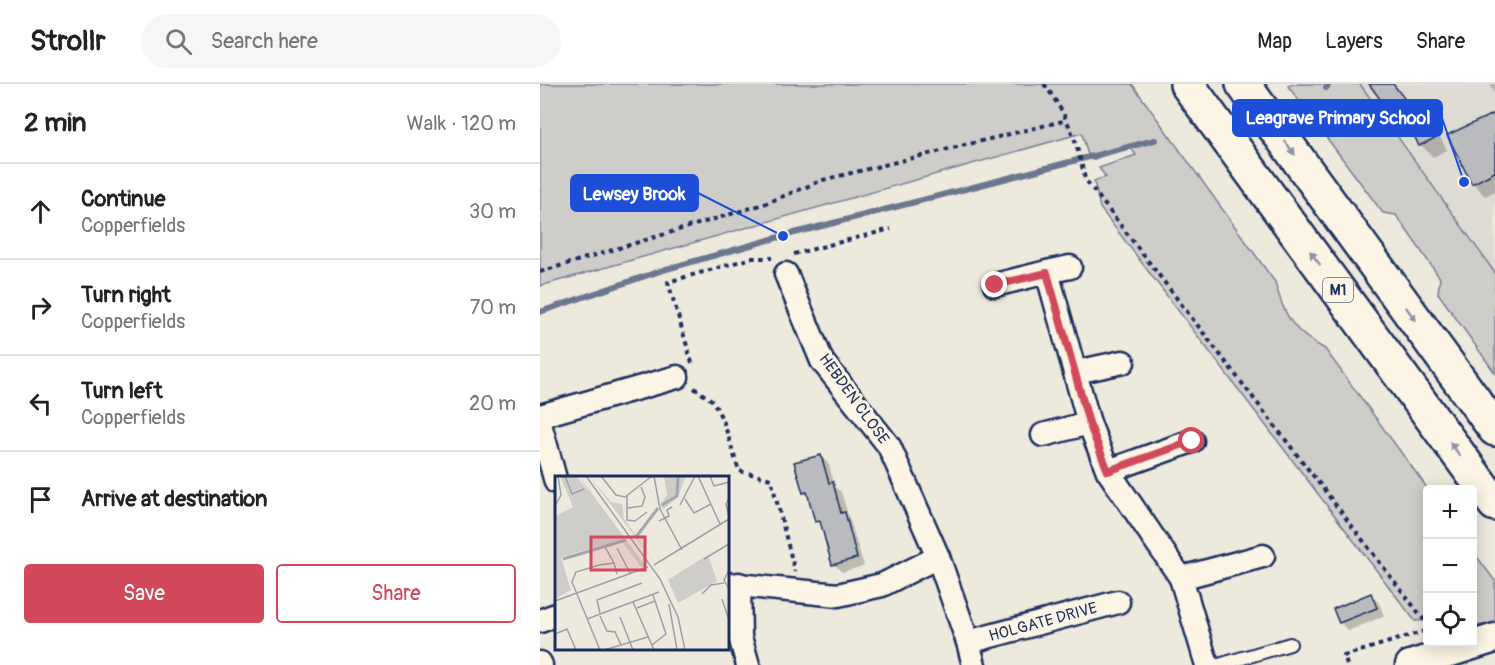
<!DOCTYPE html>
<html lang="en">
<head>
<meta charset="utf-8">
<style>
  :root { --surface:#fff; --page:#f6f6f6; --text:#222; --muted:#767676; --line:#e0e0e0; --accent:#d1495b }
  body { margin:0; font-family:Pangolin,sans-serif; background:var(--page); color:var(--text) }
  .controls { position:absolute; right:18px; bottom:18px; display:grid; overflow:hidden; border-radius:6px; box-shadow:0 3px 15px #0003 }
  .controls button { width:54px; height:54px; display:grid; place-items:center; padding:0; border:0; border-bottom:2px solid var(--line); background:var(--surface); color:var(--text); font:30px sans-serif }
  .stop { position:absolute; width:18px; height:18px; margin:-14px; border:4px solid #d1495b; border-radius:50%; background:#fff }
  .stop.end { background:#d1495b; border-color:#fff; box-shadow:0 2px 6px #0008 }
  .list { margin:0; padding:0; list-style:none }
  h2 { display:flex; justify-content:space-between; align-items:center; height:78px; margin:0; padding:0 24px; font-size:26px }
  h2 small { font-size:20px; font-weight:400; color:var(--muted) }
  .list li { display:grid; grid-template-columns:39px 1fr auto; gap:18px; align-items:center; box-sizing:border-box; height:96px; padding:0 24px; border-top:2px solid var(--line) }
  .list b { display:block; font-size:22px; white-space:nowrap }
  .list p { margin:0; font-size:20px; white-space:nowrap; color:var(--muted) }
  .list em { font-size:20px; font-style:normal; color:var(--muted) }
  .actions { display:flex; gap:12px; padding:18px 24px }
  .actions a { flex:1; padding:14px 0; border:2px solid var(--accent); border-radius:6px; text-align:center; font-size:21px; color:var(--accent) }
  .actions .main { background:var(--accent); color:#fff }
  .icon { flex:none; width:33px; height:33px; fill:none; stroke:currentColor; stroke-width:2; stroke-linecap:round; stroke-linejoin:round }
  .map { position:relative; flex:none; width:955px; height:581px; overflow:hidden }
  header { display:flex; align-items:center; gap:36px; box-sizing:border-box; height:84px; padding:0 30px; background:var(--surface); border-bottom:2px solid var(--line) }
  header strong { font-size:28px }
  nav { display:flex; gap:33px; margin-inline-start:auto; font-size:21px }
  .search { width:420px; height:54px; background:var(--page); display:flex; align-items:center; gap:15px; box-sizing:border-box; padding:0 21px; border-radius:33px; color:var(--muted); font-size:22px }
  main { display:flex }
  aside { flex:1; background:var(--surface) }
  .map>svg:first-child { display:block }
  .built { fill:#dedbd4 }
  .green { fill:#cfcdca; stroke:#757e94; stroke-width:1.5 }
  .shadow { fill:#0003 }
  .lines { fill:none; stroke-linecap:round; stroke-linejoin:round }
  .stream { stroke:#6c778f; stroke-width:6 }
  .building { fill:#babbbe; stroke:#1b2f5e; stroke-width:1.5 }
  .service-casing { stroke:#1b2f5e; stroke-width:16 }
  .minor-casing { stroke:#1b2f5e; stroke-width:27 }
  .tertiary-casing { stroke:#1b2f5e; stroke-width:33 }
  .motorway-casing { stroke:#1b2f5e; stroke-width:38 }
  .path { stroke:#1b2f5e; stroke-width:4; stroke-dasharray:4.5 4.5; stroke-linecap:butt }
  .service { stroke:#fcf5e5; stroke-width:12 }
  .minor { stroke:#fcf5e5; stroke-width:22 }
  .tertiary { stroke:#fcf5e5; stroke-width:28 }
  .motorway { stroke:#fcf5e5; stroke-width:33 }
  .oneway { fill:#8c92a2 }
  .route { stroke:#d1495b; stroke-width:8 }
  .labels { text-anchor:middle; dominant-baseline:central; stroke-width:6; stroke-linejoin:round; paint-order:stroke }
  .shield { fill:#fcf5e5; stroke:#5e6a86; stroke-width:1.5 }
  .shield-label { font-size:15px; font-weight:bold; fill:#1b2f5e }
  .street-label { font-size:16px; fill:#1b2f5e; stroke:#fcf5e5 }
  .inset-river { fill:none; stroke:#a2a7af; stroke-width:3 }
  .inset-road { fill:none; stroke:#9a9faa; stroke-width:1.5 }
  .view { fill:#d1495b; fill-opacity:0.15; stroke:#d1495b; stroke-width:3 }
  .inset-edge { fill:none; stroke:#1b2f5e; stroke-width:3 }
  .leader { fill:none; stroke:#1d4ed8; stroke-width:2 }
  .callout-dot { fill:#1d4ed8; stroke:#fcf5e5; stroke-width:2 }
  .callout { fill:#1d4ed8; stroke:#1d4ed8; stroke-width:2 }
  .callout-label { font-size:18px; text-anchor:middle; font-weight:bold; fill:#fff }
</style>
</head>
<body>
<header>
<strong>Strollr</strong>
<div class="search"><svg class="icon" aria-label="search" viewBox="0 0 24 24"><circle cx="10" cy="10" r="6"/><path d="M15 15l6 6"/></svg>Search here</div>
<nav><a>Map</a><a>Layers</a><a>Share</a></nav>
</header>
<main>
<aside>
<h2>2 min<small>Walk · 120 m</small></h2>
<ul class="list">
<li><svg class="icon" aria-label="ahead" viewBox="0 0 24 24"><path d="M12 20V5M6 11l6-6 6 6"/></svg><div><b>Continue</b><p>Copperfields</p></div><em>30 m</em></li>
<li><svg class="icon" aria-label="right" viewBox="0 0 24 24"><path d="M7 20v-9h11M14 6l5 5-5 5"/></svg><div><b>Turn right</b><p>Copperfields</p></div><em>70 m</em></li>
<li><svg class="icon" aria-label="left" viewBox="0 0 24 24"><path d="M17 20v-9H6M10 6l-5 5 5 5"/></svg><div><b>Turn left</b><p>Copperfields</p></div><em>20 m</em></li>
<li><svg class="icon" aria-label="arrive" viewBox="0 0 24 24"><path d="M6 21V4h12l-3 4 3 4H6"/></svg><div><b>Arrive at destination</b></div></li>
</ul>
<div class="actions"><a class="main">Save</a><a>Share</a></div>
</aside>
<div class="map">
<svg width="955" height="581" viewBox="0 0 955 581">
  <rect width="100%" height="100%" fill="#eee9dd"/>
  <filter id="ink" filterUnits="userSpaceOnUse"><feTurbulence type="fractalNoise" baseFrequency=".0167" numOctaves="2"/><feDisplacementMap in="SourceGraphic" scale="12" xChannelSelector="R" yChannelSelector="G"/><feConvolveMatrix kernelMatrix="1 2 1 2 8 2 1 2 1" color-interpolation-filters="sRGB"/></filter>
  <g filter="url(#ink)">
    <path class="built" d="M820 0H955V189L863 57Z"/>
    <g class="green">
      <path d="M0 0H592L735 198C744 232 753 248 785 265L888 405 887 536 875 537 560 124 554 97 566 93 559 84 596 71 589 61 552 76 547 68 542 49 0 202Z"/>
      <path d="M753 0H820L955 189V289L898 209 900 194 856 131 843 129 748 2Z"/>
      <path d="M932 466 955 497V542L933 541Z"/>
    </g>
    <g class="shadow">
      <path d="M830 0H853L875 27 861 37Z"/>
      <path d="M950 0H955V11Z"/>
      <path d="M955 31V107L945 112 933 99Z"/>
      <path d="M885 37 898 49 907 66 893 73 881 61Z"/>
      <path d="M281 372 289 381 295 403 301 408 324 482 302 488 294 480 284 444 277 437 271 415 264 408Z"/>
      <path d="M831 511 839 519 844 532 808 547 800 538Z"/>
    </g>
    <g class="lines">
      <g class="stream">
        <path d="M786 4 789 0"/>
        <path d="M0 228 123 186 243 152 615 56"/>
      </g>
    </g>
    <g class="building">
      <path d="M829 0H853L864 14 848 26Z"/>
      <path d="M955 29V88L932 100 907 51Z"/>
      <path d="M886 35 895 54 879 62 870 43Z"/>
      <path d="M281 371 289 399 293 398 301 429 305 428 317 474 292 481 280 437 275 438 267 408 263 409 254 378Z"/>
      <path d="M831 509 837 524 799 539 793 525Z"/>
    </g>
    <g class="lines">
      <g class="service-casing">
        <path id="service" d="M679 581 750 560"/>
      </g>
      <g class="minor-casing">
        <g id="minor">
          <path d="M507 188 530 183"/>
          <path d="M246 190 282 277 349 362 398 473"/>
          <path d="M455 201 507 188 549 339 568 387 641 494 667 581"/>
          <path d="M536 288 583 278"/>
          <path d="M0 332 137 293"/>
          <path d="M0 340 16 398"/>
          <path d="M503 351 549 339"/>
          <path d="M568 387 652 357"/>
          <path d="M641 494 723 472"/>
          <path d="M188 500 298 511 342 501 398 473 428 558 434 581"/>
          <path d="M199 500 200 553 208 581"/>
          <path d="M0 537 16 531"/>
          <path d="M428 558 578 518"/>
          <path d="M0 579 1 581"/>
        </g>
      </g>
      <g class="tertiary-casing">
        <path id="tertiary" d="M870 581 955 554"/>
      </g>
      <g class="motorway-casing">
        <g id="motorway">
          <path d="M647 0 955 420"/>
          <path d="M703 0 955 345"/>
        </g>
      </g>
      <g class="path">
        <path d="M504 0C529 34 536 55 545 95L888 541"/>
        <path d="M254 170 351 145"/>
        <path d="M0 188 224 120 283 96 527 36"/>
        <path d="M152 279 128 198 212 174H232"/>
        <path d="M154 304 173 317 184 339 199 387 231 395 255 488"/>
        <path d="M807 581 804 572 888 546"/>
      </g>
      <use href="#service" class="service"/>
      <use href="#minor" class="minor"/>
      <use href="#tertiary" class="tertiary"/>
      <use href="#motorway" class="motorway"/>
    </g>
    <defs><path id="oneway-solid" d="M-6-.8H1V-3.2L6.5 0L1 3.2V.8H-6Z" transform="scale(1.5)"/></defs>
    <g class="oneway">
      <use href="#oneway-solid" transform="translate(750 64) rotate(54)"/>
      <use href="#oneway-solid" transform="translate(775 174) rotate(-126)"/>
      <use href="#oneway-solid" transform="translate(871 230) rotate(54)"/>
      <use href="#oneway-solid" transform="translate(915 365) rotate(-126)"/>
    </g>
  </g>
  <g class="lines" filter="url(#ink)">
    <path class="route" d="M455 201 507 189 549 339 568 387 652 357"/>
  </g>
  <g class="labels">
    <rect class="shield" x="783" y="194" width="30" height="24" rx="4.5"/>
    <g class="shield-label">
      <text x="798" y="206">M1</text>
    </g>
    <g class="street-label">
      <text transform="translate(314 315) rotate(54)">HEBDEN CLOSE</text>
      <text transform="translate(503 538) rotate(-15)">HOLGATE DRIVE</text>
    </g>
  </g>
  <g transform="translate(15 392)">
    <rect width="174" height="174" fill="#eee9dd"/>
    <path d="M5 0H21L34 16 24 0 91 91H86L66 64 6 81 16 114 0 123V40L18 31ZM34 0 56 26 67 28 69 43 101 88ZM109 0H131L123 21 108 33 105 29 112 19ZM149 81 154 82 162 105 123 127 113 104Z" fill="#cfcdca"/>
    <path class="inset-river" d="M107 29 122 20 123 0M81 61 103 32M8 83 71 64"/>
    <path class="inset-road" d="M10 0 17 18 29 13M31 0 105 103 123 141 130 174M46 0 61 19 70 21 97 0M99 0 105 33 127 74M143 0 165 48M155 0 159 10 174 6M72 20V44L80 45 92 36M174 22 171 28 174 40M130 23 139 37 156 28M125 29 140 0M0 30 6 19 3 0M73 32 87 30 90 21 86 11M104 45 114 40 112 34 117 31M50 71 59 87M62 72 75 97M149 83 174 68M99 89 174 43M174 94 169 104 174 113M147 118 156 109 169 107M167 123 174 144M0 125 93 91M78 126 99 174M114 128 122 174M82 132 100 125M45 137 42 124 87 107M45 140 52 155 60 156 66 169M65 141 78 174M32 143 104 116M0 158 12 153 21 174M97 169 111 158 98 119M45 174 17 106 21 96 44 89 59 87 62 98M49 174 93 161"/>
    <path class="view" d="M36 61H90V94H36Z"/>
    <rect width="174" height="174" class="inset-edge"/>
  </g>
  <path class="leader" d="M924 98L902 34M243 152L158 109"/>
  <g class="callout-dot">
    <circle cx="924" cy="98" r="6"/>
    <circle cx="243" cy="152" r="6"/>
  </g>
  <g class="callout">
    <rect x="693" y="16" width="209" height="36" rx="6"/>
    <rect x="31" y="91" width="127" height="36" rx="6"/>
  </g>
  <g class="callout-label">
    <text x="798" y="40">Leagrave Primary School</text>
    <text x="94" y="116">Lewsey Brook</text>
  </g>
</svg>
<div class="controls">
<button>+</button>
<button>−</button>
<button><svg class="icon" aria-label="locate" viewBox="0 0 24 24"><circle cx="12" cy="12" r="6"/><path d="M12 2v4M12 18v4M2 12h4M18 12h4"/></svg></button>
</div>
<div class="stop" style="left:652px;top:357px"></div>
<div class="stop end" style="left:455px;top:201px"></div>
</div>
</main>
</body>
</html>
